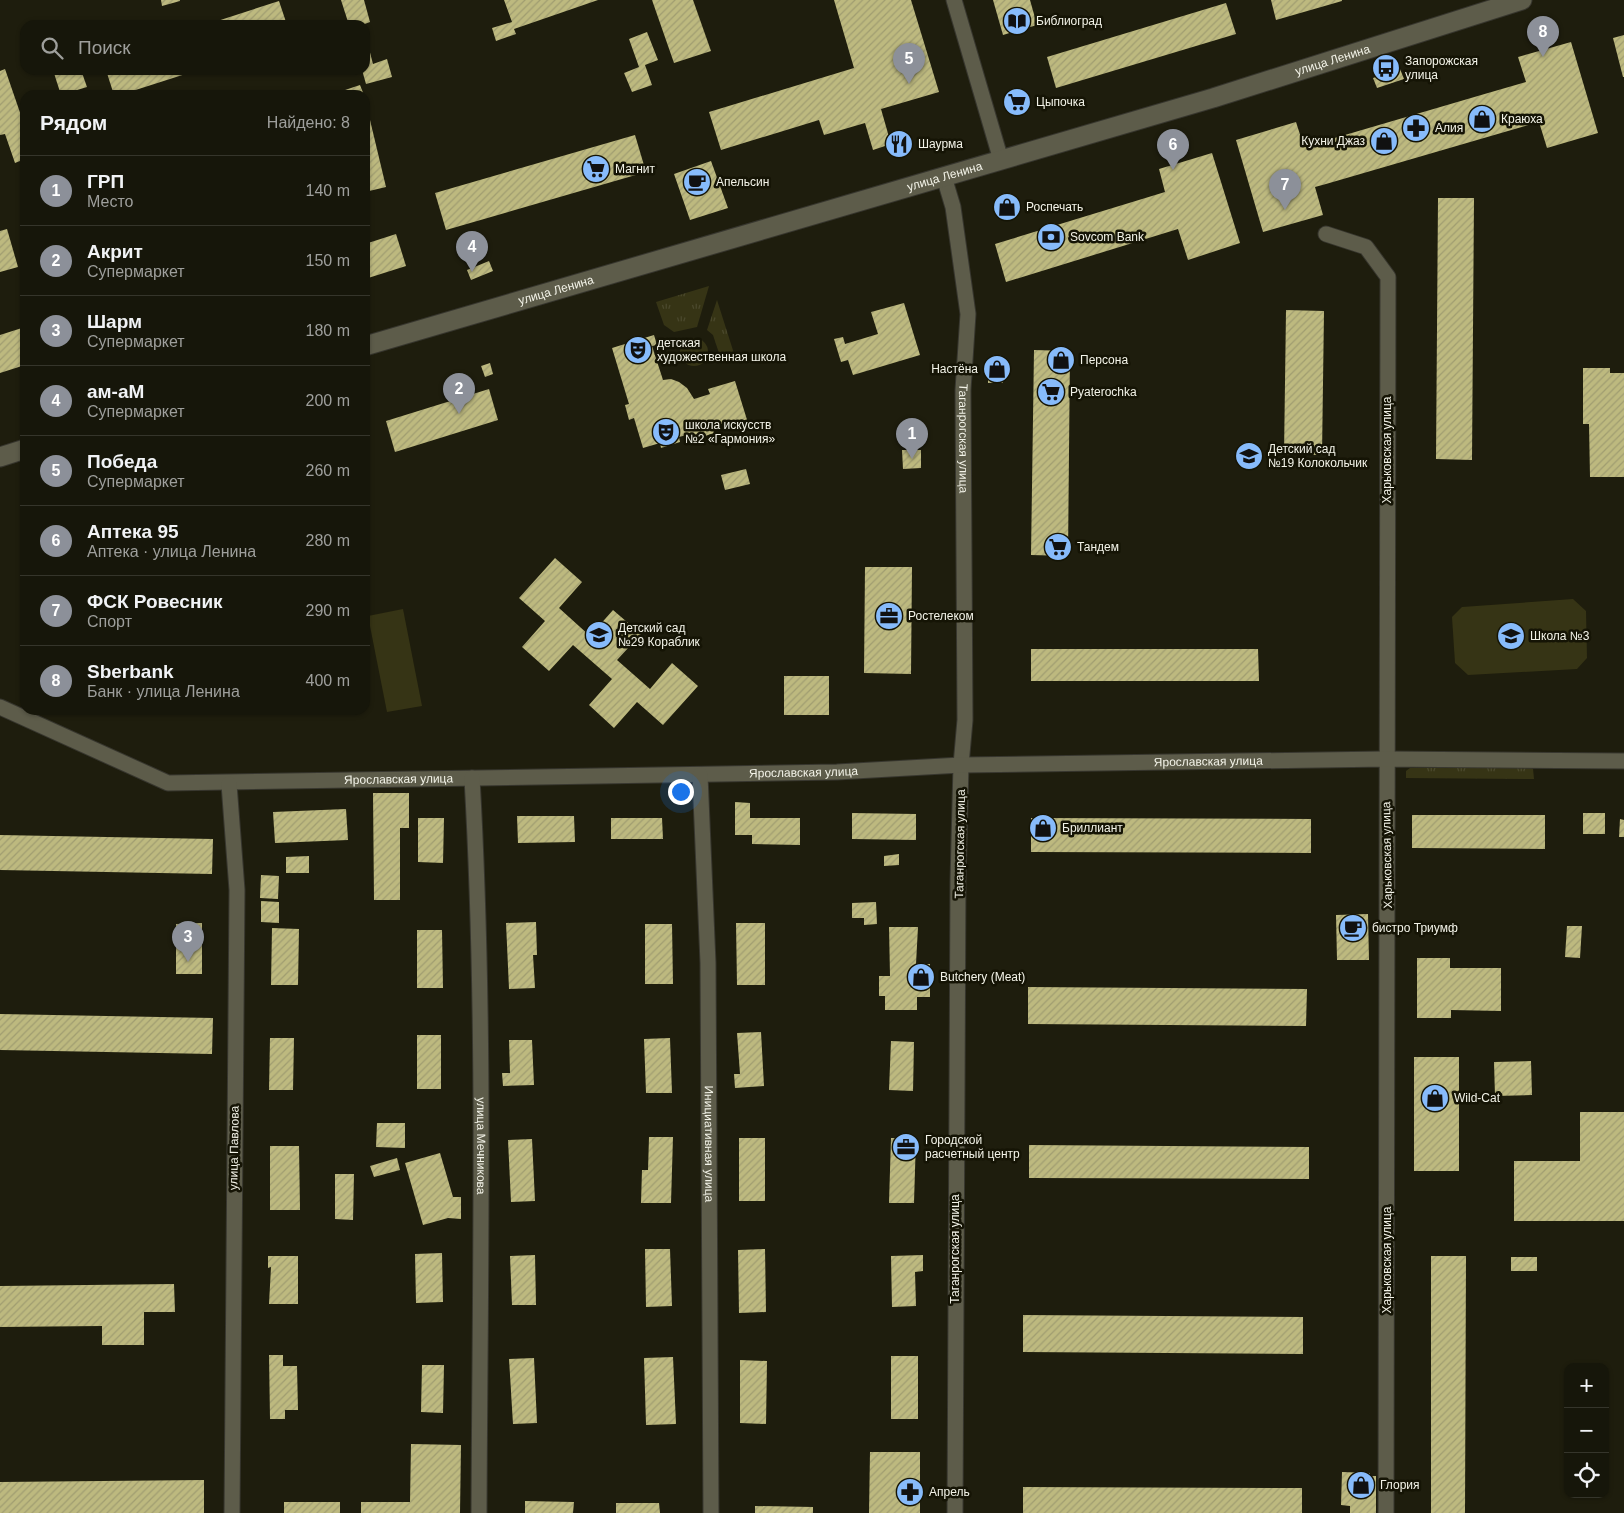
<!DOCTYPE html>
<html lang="ru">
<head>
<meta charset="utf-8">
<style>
  :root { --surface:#16160a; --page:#1f1f13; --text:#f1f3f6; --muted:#9e9f9c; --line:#35352b; --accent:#8c9099 }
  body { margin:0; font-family:Helvetica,sans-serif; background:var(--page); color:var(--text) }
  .controls { position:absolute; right:15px; bottom:15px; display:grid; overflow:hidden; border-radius:10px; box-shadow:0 1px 4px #0004 }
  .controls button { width:45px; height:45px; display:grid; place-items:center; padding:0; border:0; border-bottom:1px solid var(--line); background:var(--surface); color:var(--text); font:25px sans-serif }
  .you { position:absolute; left:680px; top:791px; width:18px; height:18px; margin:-12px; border:4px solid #fff; border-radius:50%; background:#1a73e8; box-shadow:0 0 0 8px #1a73e833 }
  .badge { display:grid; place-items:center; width:32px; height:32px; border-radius:50%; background:var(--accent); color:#fff; font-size:16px; font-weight:700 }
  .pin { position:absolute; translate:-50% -41px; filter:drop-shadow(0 1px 2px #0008) }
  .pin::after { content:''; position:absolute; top:26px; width:18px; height:15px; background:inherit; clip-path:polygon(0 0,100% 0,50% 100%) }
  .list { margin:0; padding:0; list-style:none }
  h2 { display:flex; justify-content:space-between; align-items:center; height:65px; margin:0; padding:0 20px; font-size:21px }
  h2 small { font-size:16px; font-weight:400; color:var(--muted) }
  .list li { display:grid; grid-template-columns:32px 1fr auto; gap:15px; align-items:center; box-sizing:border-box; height:70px; padding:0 20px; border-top:1px solid var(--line) }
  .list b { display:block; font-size:19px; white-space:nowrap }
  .list p { margin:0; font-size:16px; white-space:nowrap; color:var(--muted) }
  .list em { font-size:16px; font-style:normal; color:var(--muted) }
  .icon { flex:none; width:28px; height:28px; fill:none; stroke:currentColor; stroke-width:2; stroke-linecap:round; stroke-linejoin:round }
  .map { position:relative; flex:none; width:1624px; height:1513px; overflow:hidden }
  .search { position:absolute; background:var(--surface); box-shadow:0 1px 4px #0004; left:20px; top:20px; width:350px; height:55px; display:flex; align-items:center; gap:12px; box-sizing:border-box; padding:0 18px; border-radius:15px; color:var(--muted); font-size:19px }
  .panel { position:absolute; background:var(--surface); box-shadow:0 1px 4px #0004; left:20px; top:90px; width:350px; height:625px; border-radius:15px }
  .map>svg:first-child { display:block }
  .grass { fill:url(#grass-tufts) }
  .park { fill:#363415 }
  .building { fill:url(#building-hatch) }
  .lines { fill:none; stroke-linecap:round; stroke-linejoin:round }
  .minor-casing { stroke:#37362e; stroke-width:17 }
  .tertiary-casing { stroke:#37362e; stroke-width:21 }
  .minor { stroke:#5d5c4a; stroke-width:15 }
  .tertiary { stroke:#5d5c4a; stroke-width:19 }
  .labels { text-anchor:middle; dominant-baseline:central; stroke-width:5; stroke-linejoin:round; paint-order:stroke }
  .poi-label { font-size:12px; fill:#f3f3e8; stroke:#151405; text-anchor:start }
  .street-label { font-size:12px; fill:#f3f3e8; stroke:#151405 }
</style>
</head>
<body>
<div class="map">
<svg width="1624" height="1513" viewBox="0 0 1624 1513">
  <defs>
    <pattern id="grass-tufts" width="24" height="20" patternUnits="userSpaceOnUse" patternTransform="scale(1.25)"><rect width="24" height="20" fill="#363415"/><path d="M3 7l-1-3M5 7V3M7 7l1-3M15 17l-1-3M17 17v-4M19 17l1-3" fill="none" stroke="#4a482c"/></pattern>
    <pattern id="building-hatch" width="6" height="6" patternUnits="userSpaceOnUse" patternTransform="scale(1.25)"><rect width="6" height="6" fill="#bdb97f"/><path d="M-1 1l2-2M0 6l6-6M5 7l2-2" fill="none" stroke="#a09d71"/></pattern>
  </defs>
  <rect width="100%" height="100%" fill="#1e1d0d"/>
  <g class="grass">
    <path d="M709 286 697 327 674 332 664 325 656 302Z"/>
    <path d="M717 300 737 363 720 356 713 335 707 330Z"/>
    <circle cx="694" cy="352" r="14"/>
    <path d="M1529 766 1533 769 1534 779 1406 778V771L1410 768Z"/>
  </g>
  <g class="park">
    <path d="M1573 599 1586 611 1587 658 1577 669 1468 675 1455 663 1452 617 1462 607Z"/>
    <path d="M403 609 422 706 387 712 368 616Z"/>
  </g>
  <g class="building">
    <path d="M161 0H180V1L162 6Z"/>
    <path d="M341 0H364L370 22 362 25H349Z"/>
    <path d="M504 0H598L514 29 516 34 496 41 492 28 512 22Z"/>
    <path d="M652 0H693L711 51 674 63Z"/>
    <path d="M834 0H911L939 92 881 109 891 144 873 150 865 123 824 135 819 120 721 150 709 112 854 68Z"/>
    <path d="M993 0H1030L1037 25 1003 35Z"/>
    <path d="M1271 0H1342V1L1276 20Z"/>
    <path d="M279 1 287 25H205Z"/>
    <path d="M1226 3 1236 34 1056 88 1047 57Z"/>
    <path d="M647 32 658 60 645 65 652 85 632 92 624 73 639 67 629 39Z"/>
    <path d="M1624 35V77H1623L1613 38Z"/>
    <path d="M366 37 373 64 387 59 392 77 366 84 362 70H365Z"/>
    <path d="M1571 42 1598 133 1547 148 1539 122 1326 184 1315 187 1323 215 1263 232 1236 140 1296 122 1304 147 1488 93 1526 82 1518 57Z"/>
    <path d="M5 69 25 127V159L15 163 5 134 0 135V71Z"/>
    <path d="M1400 69 1404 79 1377 88 1373 78Z"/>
    <path d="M53 70H81L87 87 61 95Z"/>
    <path d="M106 70H198L120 95H114Z"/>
    <path d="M360 85 364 95H343L342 91Z"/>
    <path d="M1021 92 1026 111 1015 114 1010 94Z"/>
    <path d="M370 120 386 187 365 192V121Z"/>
    <path d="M635 135 646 172 446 230 435 193Z"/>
    <path d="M1212 153 1240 243 1188 260 1178 229 1006 282 995 244 1165 192 1159 169Z"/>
    <path d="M711 161 728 208 690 220 674 174Z"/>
    <path d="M1438 198H1474L1472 460 1436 459Z"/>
    <path d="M7 229 18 267 0 272V231Z"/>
    <path d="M396 234 406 266 365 279V244Z"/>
    <path d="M489 261 493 271 471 280 467 270Z"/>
    <path d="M904 303 920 355 853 375 848 360 841 362 834 339 843 337 845 344 878 334 871 312Z"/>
    <path d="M1286 310 1324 311 1322 455H1284Z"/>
    <path d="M25 327V365L0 373V335Z"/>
    <path d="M654 335 657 345 652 346 663 380 671 379 679 382 687 388 694 399 710 394 708 389 735 381 748 423 729 429 727 422 712 427 714 433 696 439 694 433 679 437 680 442 661 448 660 443 643 448 634 418 629 420 625 405 629 404 612 348Z"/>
    <path d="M1034 350 1070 351 1068 556 1031 555Z"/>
    <path d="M988 358H1002L1003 383H988Z"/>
    <path d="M490 363 493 374 485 377 481 366Z"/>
    <path d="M1583 368H1610V373H1624V477H1590L1589 424H1583Z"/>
    <path d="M489 389 498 420 395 452 386 421Z"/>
    <path d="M902 450H921V468L903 469Z"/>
    <path d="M746 469 750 484 725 490 721 475Z"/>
    <path d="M555 558 582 582 559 608 590 636 613 610 641 634 617 660 650 689 672 663 698 686 663 725 637 702 614 728 589 705 612 679 573 645 549 671 522 647 545 621 519 598Z"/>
    <path d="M865 567H912L911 674 864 673Z"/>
    <path d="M1031 649H1258L1259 681H1031Z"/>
    <rect x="784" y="676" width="45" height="39"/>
    <path d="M373 793H409V828H400V900H374Z"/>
    <path d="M735 802 750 803V818H800V845L752 844V835H735Z"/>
    <path d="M346 809 348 840 275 843 273 812Z"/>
    <path d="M852 813 916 814V840L852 839Z"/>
    <rect x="1583" y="813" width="22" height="21"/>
    <path d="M1412 815H1545V849L1412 848Z"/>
    <path d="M517 816H574L575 842 518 843Z"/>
    <path d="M418 818H444L443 863 418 862Z"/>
    <path d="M611 818H662L663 839H611Z"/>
    <path d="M1031 818 1311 819V853L1031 852Z"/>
    <path d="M1620 819 1624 820V837H1619Z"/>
    <path d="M0 835 213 839 212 874 0 870Z"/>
    <path d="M899 854V865L884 866V856Z"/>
    <path d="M309 856V873H286V857Z"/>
    <path d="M261 875 279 876 278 899 260 898Z"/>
    <path d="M261 901 279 902V923L261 922Z"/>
    <path d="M876 902 877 924 864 925V918H852V903Z"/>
    <path d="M1368 914 1369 960H1337L1336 915Z"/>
    <path d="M536 922 537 955H533L535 988 509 989 506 923Z"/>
    <path d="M202 923V974H176V924Z"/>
    <path d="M736 923H765V985H737Z"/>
    <path d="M645 924H672L673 984H645Z"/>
    <path d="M1567 926H1582L1580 958 1565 957Z"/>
    <path d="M889 927H918L916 964H930V997H917V1010H885V996H879V976H890Z"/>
    <path d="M272 928 299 929 298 985H271Z"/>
    <path d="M417 930H442L443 988H417Z"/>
    <path d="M1417 958H1450V968H1501V1011L1451 1010V1018H1417Z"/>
    <path d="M1028 987 1307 989 1306 1026 1028 1024Z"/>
    <path d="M0 1014 213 1018 212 1054 0 1050Z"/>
    <path d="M761 1032 764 1086 735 1088 734 1074H740L737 1033Z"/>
    <rect x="417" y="1035" width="24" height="54"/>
    <path d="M270 1038H294L293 1090H269Z"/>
    <path d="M670 1038 672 1093H646L644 1039Z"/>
    <path d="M509 1040H532L534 1085 503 1086 502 1073H510Z"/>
    <path d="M891 1041 914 1042 913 1091 889 1090Z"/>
    <rect x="1414" y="1057" width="45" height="114"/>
    <path d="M1531 1061 1532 1095 1495 1096 1494 1062Z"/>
    <path d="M1580 1112H1624V1221H1514V1161H1580Z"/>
    <path d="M377 1123H405V1148L376 1147Z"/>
    <path d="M649 1137H673L671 1203H641L642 1170H648Z"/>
    <rect x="739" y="1138" width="26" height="63"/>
    <path d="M891 1138H916L914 1203H889Z"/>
    <path d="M532 1139 535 1201 511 1202 508 1140Z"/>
    <path d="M1029 1145 1309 1147V1179L1029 1178Z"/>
    <path d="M270 1146H299L300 1210H270Z"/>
    <path d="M440 1153 453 1197H461V1219L448 1218 423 1225 405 1163Z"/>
    <path d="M397 1158 400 1170 374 1177 370 1166Z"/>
    <path d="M335 1174H354L353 1220 335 1219Z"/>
    <path d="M645 1249H670L672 1306 646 1307Z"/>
    <path d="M765 1249 766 1312 739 1313 738 1250Z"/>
    <path d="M442 1253 443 1302 416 1303 415 1254Z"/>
    <path d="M535 1255 536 1305H512L510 1256Z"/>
    <path d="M923 1255V1271L915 1272 916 1306 892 1307 891 1256Z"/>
    <path d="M268 1256H298V1304H269L271 1267 268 1268Z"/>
    <path d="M1431 1256H1466L1465 1513H1431Z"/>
    <rect x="1511" y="1257" width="26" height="14"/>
    <path d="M174 1284 175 1312H144V1345H102V1326L0 1327V1286Z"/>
    <path d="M1023 1315 1303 1317V1354L1023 1352Z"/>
    <path d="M269 1355H283V1366H297L298 1410H285V1419H270Z"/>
    <rect x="891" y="1356" width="27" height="63"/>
    <path d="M673 1357 676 1424 646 1425 644 1358Z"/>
    <path d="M534 1358 537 1423 513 1424 509 1359Z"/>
    <path d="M740 1360 767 1361 766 1424 740 1423Z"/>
    <path d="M422 1365H444L443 1413 421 1412Z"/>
    <path d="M411 1444 461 1445 460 1513H361V1502H410Z"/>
    <path d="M870 1452H920V1513H869Z"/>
    <path d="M1342 1472 1370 1473V1476H1376V1513H1350V1506L1341 1505Z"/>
    <path d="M204 1480V1513H0V1482Z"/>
    <path d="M1023 1487 1302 1488V1513H1023Z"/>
    <path d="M525 1501 574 1502 573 1513H525Z"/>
    <rect x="284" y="1502" width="56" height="11"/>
    <path d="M616 1503H659L660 1513H616Z"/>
    <path d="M755 1506 813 1507V1513H755Z"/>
  </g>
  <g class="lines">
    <g class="minor-casing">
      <g id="minor">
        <path d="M954 0 1001 160"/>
        <path id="s1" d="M944 177 953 207 968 314 963 390 965 720 961 765 958 881 955 1513"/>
        <path d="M1326 234 1366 247 1388 277C1386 689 1388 1101 1386 1513"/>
        <path id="s2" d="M0 707 168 783 837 772 961 765 1385 759 1624 761"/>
        <path id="s3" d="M700 775 708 963 711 1513"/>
        <path id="s4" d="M472 778C486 1023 480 1268 479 1513"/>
        <path d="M229 784 237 890 232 1513"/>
      </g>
    </g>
    <g class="tertiary-casing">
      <g id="tertiary">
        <path id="s5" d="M365 346 1213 98 1522 0"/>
        <path d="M0 457 25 449"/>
      </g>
    </g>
    <use href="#minor" class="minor"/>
    <use href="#tertiary" class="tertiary"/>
  </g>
  <defs>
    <g id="library-disc" transform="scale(1.4375)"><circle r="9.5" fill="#87bbfb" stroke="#151405"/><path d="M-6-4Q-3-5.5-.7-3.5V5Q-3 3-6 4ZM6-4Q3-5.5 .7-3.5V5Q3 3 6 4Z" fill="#111"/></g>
    <g id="bus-disc" transform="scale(1.4375)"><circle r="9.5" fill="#87bbfb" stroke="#151405"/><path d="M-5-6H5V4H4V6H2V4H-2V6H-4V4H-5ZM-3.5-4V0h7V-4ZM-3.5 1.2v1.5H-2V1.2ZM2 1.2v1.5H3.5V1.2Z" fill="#111"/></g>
    <g id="supermarket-disc" transform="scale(1.4375)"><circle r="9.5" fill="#87bbfb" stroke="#151405"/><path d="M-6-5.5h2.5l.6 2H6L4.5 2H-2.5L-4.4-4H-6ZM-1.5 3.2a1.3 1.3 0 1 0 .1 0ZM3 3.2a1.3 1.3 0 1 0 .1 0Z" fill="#111"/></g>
    <g id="shop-disc" transform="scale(1.4375)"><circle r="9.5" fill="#87bbfb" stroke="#151405"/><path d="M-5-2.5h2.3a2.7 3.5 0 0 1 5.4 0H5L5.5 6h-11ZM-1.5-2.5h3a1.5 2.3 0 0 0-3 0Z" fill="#111"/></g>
    <g id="pharmacy-disc" transform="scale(1.4375)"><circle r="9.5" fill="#87bbfb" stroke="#151405"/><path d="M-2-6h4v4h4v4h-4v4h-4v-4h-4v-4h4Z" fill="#111"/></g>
    <g id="restaurant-disc" transform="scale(1.4375)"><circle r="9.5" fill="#87bbfb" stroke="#151405"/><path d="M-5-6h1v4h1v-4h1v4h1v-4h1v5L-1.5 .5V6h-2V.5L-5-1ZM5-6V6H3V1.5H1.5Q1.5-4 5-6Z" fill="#111"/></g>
    <g id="cafe-disc" transform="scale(1.4375)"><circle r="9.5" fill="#87bbfb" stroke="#151405"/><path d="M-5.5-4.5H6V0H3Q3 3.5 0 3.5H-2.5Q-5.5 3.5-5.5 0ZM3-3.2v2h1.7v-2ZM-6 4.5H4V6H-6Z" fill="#111"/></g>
    <g id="bank-disc" transform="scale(1.4375)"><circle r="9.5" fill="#87bbfb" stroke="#151405"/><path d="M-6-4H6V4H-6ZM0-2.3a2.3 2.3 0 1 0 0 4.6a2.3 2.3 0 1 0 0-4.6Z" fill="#111"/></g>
    <g id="theatre-disc" transform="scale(1.4375)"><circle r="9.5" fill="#87bbfb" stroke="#151405"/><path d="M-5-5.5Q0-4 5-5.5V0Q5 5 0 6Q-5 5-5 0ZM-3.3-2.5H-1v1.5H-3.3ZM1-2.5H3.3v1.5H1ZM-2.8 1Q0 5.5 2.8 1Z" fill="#111"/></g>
    <g id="school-disc" transform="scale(1.4375)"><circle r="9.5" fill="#87bbfb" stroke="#151405"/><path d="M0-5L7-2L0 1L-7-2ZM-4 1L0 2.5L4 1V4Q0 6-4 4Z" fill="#111"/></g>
    <g id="office-disc" transform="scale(1.4375)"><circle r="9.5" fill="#87bbfb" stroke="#151405"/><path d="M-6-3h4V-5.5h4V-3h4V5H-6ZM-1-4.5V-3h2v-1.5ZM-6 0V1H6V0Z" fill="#111"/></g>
  </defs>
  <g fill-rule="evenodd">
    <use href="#library-disc" x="1017" y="21"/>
    <use href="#bus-disc" x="1386" y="68"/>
    <use href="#supermarket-disc" x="1017" y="102"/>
    <use href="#shop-disc" x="1482" y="119"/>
    <use href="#pharmacy-disc" x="1416" y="128"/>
    <use href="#shop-disc" x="1384" y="141"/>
    <use href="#restaurant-disc" x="899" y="144"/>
    <use href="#supermarket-disc" x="596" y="169"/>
    <use href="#cafe-disc" x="697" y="182"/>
    <use href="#shop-disc" x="1007" y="207"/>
    <use href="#bank-disc" x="1051" y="237"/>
    <use href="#theatre-disc" x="638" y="350"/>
    <use href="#shop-disc" x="1061" y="360"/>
    <use href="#shop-disc" x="997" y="369"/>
    <use href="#supermarket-disc" x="1051" y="392"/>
    <use href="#theatre-disc" x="666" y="432"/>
    <use href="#school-disc" x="1249" y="456"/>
    <use href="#supermarket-disc" x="1058" y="547"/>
    <use href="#office-disc" x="889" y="616"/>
    <use href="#school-disc" x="599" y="635"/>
    <use href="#school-disc" x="1511" y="636"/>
    <use href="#shop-disc" x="1043" y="828"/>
    <use href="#cafe-disc" x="1353" y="928"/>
    <use href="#shop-disc" x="921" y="977"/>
    <use href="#shop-disc" x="1435" y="1098"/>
    <use href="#office-disc" x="906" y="1147"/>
    <use href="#shop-disc" x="1361" y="1485"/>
    <use href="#pharmacy-disc" x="910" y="1492"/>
  </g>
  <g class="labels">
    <g class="poi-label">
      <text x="1036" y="21">Библиоград</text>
      <text x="1405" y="61">Запорожская<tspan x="1405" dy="14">улица</tspan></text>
      <text x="1036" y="102">Цыпочка</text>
      <text x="1501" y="119">Краюха</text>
      <text x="1435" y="128">Алия</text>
      <text x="1365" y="141" text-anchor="end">Кухни Джаз</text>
      <text x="918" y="144">Шаурма</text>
      <text x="615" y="169">Магнит</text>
      <text x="716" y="182">Апельсин</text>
      <text x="1026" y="207">Роспечать</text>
      <text x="1070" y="237">Sovcom Bank</text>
      <text x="657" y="343">детская<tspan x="657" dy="14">художественная школа</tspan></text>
      <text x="1080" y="360">Персона</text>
      <text x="978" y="369" text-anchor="end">Настёна</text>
      <text x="1070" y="392">Pyaterochka</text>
      <text x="685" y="425">школа искусств<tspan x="685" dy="14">№2 «Гармония»</tspan></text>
      <text x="1268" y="449">Детский сад<tspan x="1268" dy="14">№19 Колокольчик</tspan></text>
      <text x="1077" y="547">Тандем</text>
      <text x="908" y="616">Ростелеком</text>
      <text x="618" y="628">Детский сад<tspan x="618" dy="14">№29 Кораблик</tspan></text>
      <text x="1530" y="636">Школа №3</text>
      <text x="1062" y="828">Бриллиант</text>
      <text x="1372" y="928">бистро Триумф</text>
      <text x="940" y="977">Butchery (Meat)</text>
      <text x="1454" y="1098">Wild-Cat</text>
      <text x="925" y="1140">Городской<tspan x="925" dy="14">расчетный центр</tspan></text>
      <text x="1380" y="1485">Глория</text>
      <text x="929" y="1492">Апрель</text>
    </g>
    <g class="street-label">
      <text stroke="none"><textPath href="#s5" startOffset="1009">улица Ленина</textPath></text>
      <text stroke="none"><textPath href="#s5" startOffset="604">улица Ленина</textPath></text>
      <text stroke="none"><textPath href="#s5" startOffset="199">улица Ленина</textPath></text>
      <text stroke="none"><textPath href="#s1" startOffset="264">Таганрогская улица</textPath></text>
      <text transform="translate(1387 450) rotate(-90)">Харьковская улица</text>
      <text stroke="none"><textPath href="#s2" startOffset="1225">Ярославская улица</textPath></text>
      <text stroke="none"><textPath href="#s2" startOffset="820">Ярославская улица</textPath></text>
      <text stroke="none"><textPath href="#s2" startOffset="415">Ярославская улица</textPath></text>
      <text transform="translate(960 844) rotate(-89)">Таганрогская улица</text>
      <text transform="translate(1387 855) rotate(-91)">Харьковская улица</text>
      <text stroke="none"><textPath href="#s3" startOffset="369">Инициативная улица</textPath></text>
      <text stroke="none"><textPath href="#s4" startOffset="368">улица Мечникова</textPath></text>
      <text transform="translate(234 1148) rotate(-89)">улица Павлова</text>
      <text transform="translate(955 1249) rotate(-90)">Таганрогская улица</text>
      <text transform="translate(1387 1260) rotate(-90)">Харьковская улица</text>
    </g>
  </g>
</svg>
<div class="controls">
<button>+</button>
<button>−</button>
<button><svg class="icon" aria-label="locate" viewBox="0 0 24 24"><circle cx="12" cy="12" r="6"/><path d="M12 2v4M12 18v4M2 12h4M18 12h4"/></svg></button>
</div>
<div class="you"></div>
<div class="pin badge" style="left:912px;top:459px">1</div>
<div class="pin badge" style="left:459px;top:414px">2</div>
<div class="pin badge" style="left:188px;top:962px">3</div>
<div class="pin badge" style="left:472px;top:272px">4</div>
<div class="pin badge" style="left:909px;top:84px">5</div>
<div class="pin badge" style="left:1173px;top:170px">6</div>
<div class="pin badge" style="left:1285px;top:210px">7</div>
<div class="pin badge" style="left:1543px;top:57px">8</div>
<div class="search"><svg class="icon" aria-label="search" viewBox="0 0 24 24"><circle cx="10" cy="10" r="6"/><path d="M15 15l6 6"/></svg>Поиск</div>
<section class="panel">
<h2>Рядом<small>Найдено: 8</small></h2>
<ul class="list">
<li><span class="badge">1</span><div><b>ГРП</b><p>Место</p></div><em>140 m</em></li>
<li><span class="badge">2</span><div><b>Акрит</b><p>Супермаркет</p></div><em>150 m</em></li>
<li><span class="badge">3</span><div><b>Шарм</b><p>Супермаркет</p></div><em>180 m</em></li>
<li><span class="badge">4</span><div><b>ам-аМ</b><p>Супермаркет</p></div><em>200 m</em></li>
<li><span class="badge">5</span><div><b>Победа</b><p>Супермаркет</p></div><em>260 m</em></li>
<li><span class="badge">6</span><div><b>Аптека 95</b><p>Аптека · улица Ленина</p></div><em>280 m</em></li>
<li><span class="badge">7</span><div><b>ФСК Ровесник</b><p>Спорт</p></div><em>290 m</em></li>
<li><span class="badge">8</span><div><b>Sberbank</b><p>Банк · улица Ленина</p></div><em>400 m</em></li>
</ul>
</section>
</div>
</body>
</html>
